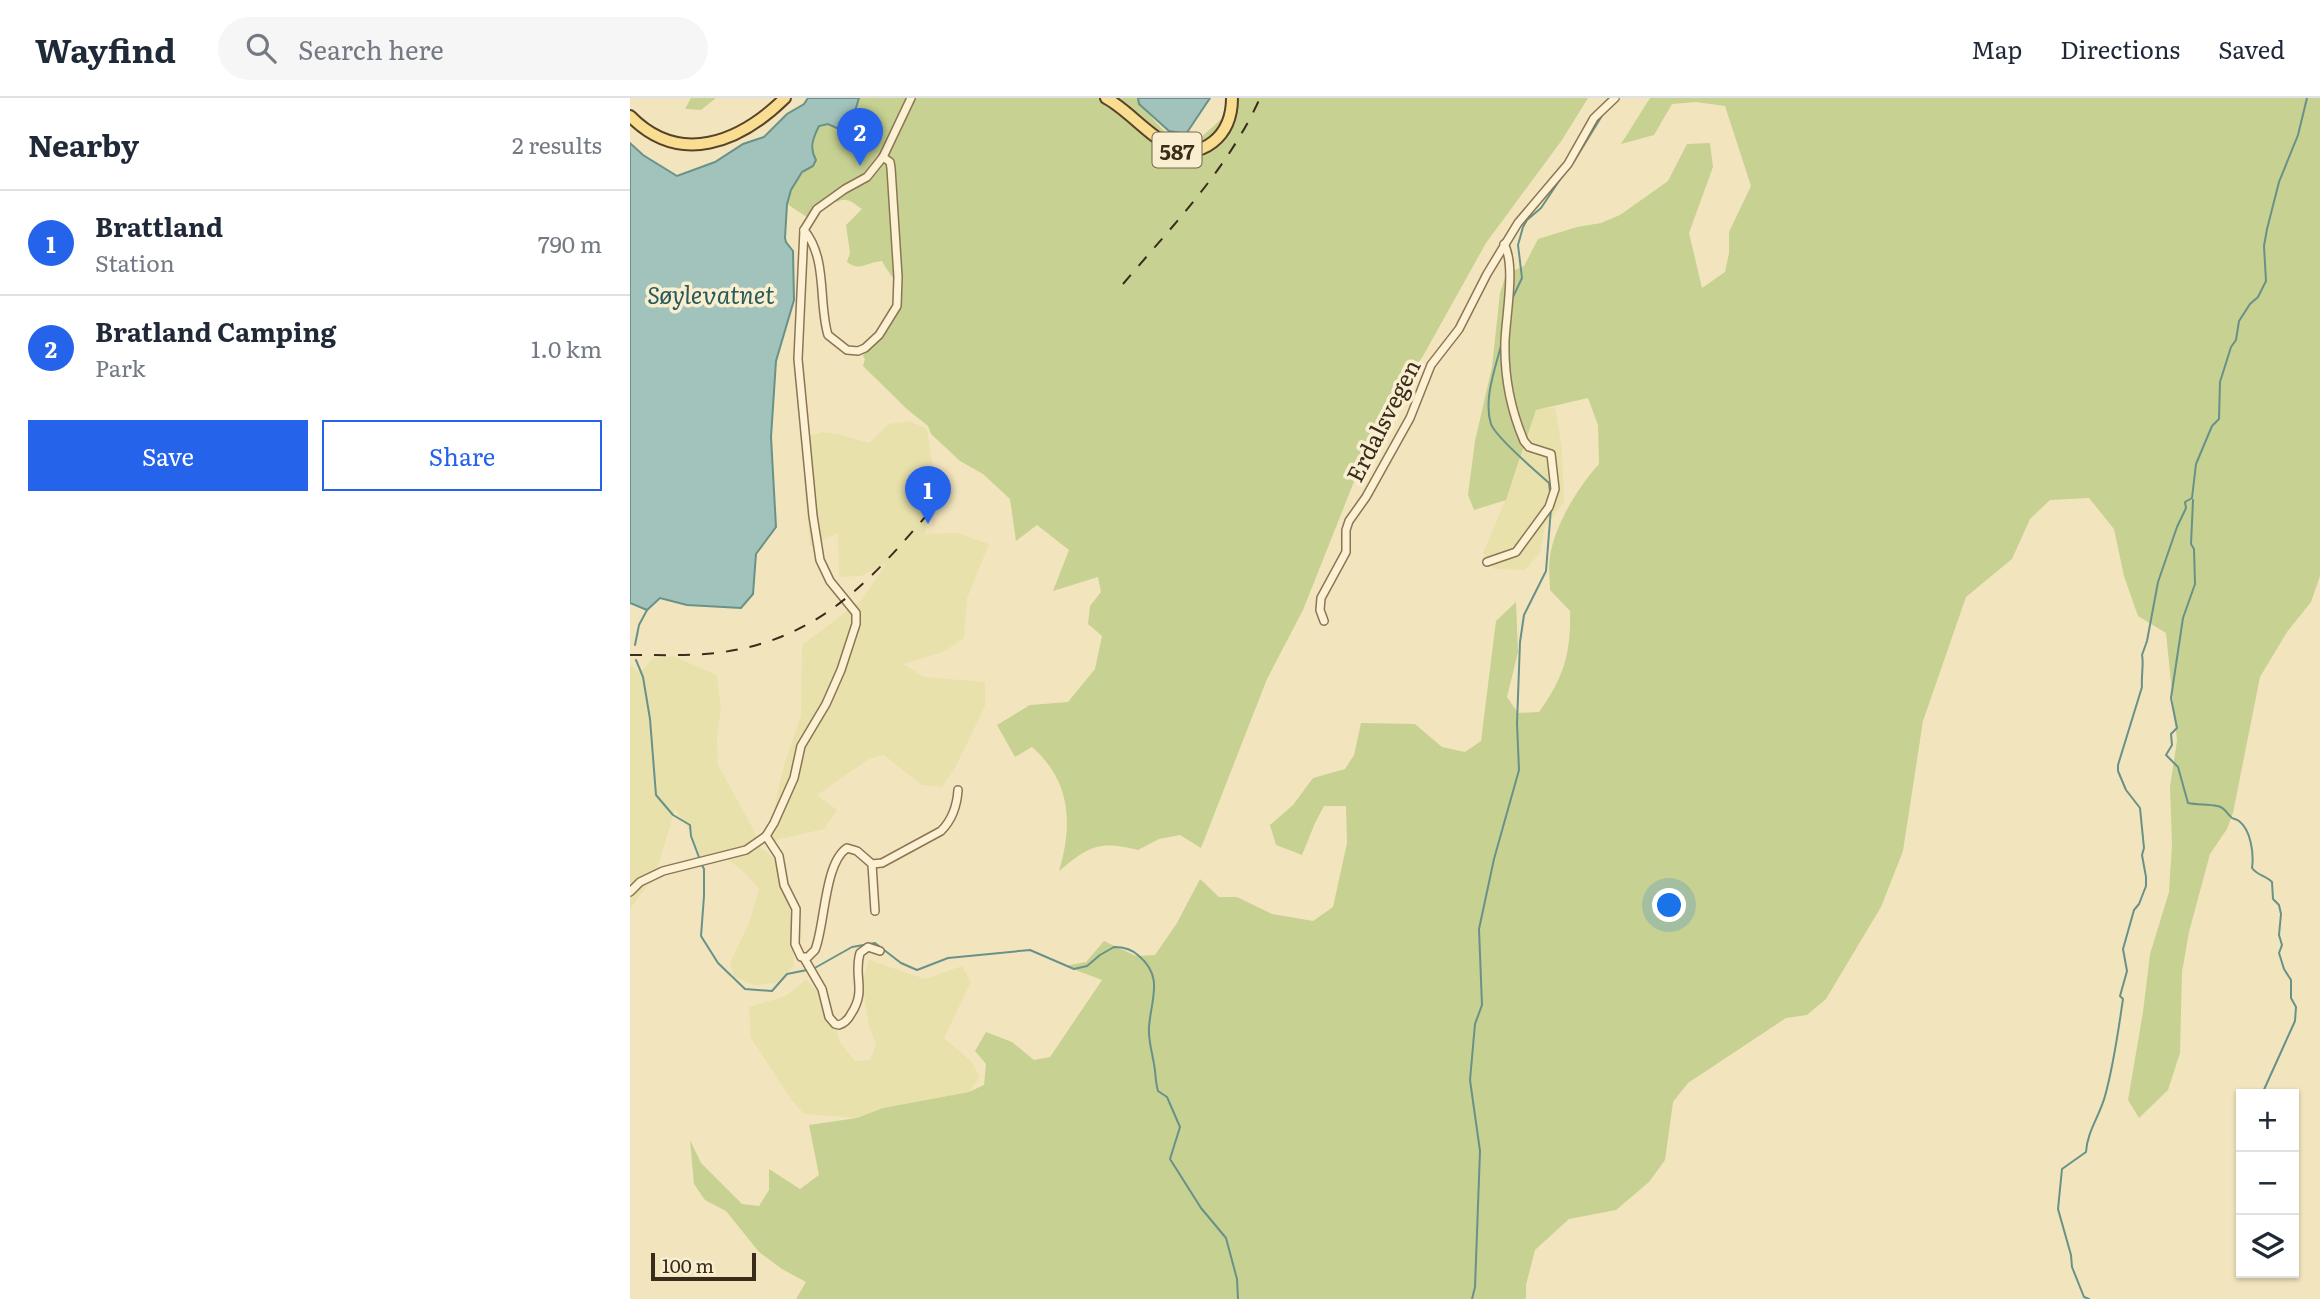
<!DOCTYPE html>
<html lang="en">
<head>
<meta charset="utf-8">
<style>
  :root { --surface:#fff; --page:#f6f6f7; --text:#1f2937; --muted:#747a83; --line:#e0e1e3; --accent:#2563eb }
  body { margin:0; font-family:Literata,serif; background:var(--page); color:var(--text) }
  .controls { position:absolute; right:21px; bottom:21px; display:grid; overflow:hidden; border-radius:0px; box-shadow:0 2px 5px #0004 }
  .controls button { width:63px; height:63px; display:grid; place-items:center; padding:0; border:0; border-bottom:2px solid var(--line); background:var(--surface); color:var(--text); font:35px sans-serif }
  .scale { position:absolute; left:21px; bottom:18px; width:105px; box-sizing:border-box; padding-left:7px; border:4px solid #3a2c1b; border-top:0; font-size:19px; line-height:24px; white-space:nowrap; color:#3a2c1b; -webkit-text-stroke:5px #f9eecf; paint-order:stroke }
  .you { position:absolute; left:1040px; top:808px; width:24px; height:24px; margin:-18px; border:5px solid #fff; border-radius:50%; background:#1a73e8; box-shadow:0 0 0 10px #1a73e833 }
  .badge { display:grid; place-items:center; width:46px; height:46px; border-radius:50%; background:var(--accent); color:#fff; font-size:23px; font-weight:700 }
  .pin { position:absolute; translate:-50% -58px; filter:drop-shadow(0 2px 4px #0008) }
  .pin::after { content:''; position:absolute; top:37px; width:24px; height:21px; background:inherit; clip-path:polygon(0 0,100% 0,50% 100%) }
  .list { margin:0; padding:0; list-style:none }
  h2 { display:flex; justify-content:space-between; align-items:center; height:91px; margin:0; padding:0 28px; font-size:30px }
  h2 small { font-size:23px; font-weight:400; color:var(--muted) }
  .list li { display:grid; grid-template-columns:46px 1fr auto; gap:21px; align-items:center; box-sizing:border-box; height:105px; padding:0 28px; border-top:2px solid var(--line) }
  .list b { display:block; font-size:26px; white-space:nowrap }
  .list p { margin:0; font-size:23px; white-space:nowrap; color:var(--muted) }
  .list em { font-size:23px; font-style:normal; color:var(--muted) }
  .actions { display:flex; gap:14px; padding:21px 28px }
  .actions a { flex:1; padding:16px 0; border:2px solid var(--accent); border-radius:0px; text-align:center; font-size:24px; color:var(--accent) }
  .actions .main { background:var(--accent); color:#fff }
  .icon { flex:none; width:38px; height:38px; fill:none; stroke:currentColor; stroke-width:2; stroke-linecap:round; stroke-linejoin:round }
  .map { position:relative; flex:none; width:1690px; height:1201px; overflow:hidden }
  header { display:flex; align-items:center; gap:42px; box-sizing:border-box; height:98px; padding:0 35px; background:var(--surface); border-bottom:2px solid var(--line) }
  header strong { font-size:33px }
  nav { display:flex; gap:38px; margin-inline-start:auto; font-size:24px }
  .search { width:490px; height:63px; background:var(--page); display:flex; align-items:center; gap:18px; box-sizing:border-box; padding:0 24px; border-radius:38px; color:var(--muted); font-size:26px }
  main { display:flex }
  aside { flex:1; background:var(--surface) }
  .map>svg:first-child { display:block }
  .farmland { fill:#e8e1ab }
  .green { fill:#c7d191 }
  .water { fill:#a2c3bb; stroke:#689289; stroke-width:2 }
  .lines { fill:none; stroke-linecap:round; stroke-linejoin:round }
  .stream { stroke:#689289; stroke-width:2 }
  .minor-casing { stroke:#8c7555; stroke-width:10 }
  .primary-casing { stroke:#59422a; stroke-width:14 }
  .minor { stroke:#fcf1d2; stroke-width:7 }
  .primary { stroke:#f9de92; stroke-width:10 }
  .rail { stroke:#3a2c1b; stroke-width:2; stroke-dasharray:12 12; stroke-linecap:butt }
  .labels { text-anchor:middle; dominant-baseline:central; stroke-width:7; stroke-linejoin:round; paint-order:stroke }
  .shield { fill:#f9eecf; stroke:#736651; stroke-width:2 }
  .shield-label { font-size:21px; font-weight:bold; fill:#3a2c1b }
  .street-label { font-size:23px; fill:#3a2c1b; stroke:#f9eecf }
  .water-label { font-size:24px; font-style:italic; fill:#295b5a; stroke:#f9eecf }
</style>
</head>
<body>
<header>
<strong>Wayfind</strong>
<div class="search"><svg class="icon" aria-label="search" viewBox="0 0 24 24"><circle cx="10" cy="10" r="6"/><path d="M15 15l6 6"/></svg>Search here</div>
<nav><a>Map</a><a>Directions</a><a>Saved</a></nav>
</header>
<main>
<aside>
<h2>Nearby<small>2 results</small></h2>
<ul class="list">
<li><span class="badge">1</span><div><b>Brattland</b><p>Station</p></div><em>790 m</em></li>
<li><span class="badge">2</span><div><b>Bratland Camping</b><p>Park</p></div><em>1.0 km</em></li>
</ul>
<div class="actions"><a class="main">Save</a><a>Share</a></div>
</aside>
<div class="map">
<svg width="1690" height="1201" viewBox="0 0 1690 1201">
  <rect width="100%" height="100%" fill="#f2e5be"/>
  <g class="farmland">
    <path d="M925 309 932 351 934 404 915 428 910 455 895 472 864 471 853 455 883 384 906 312Z"/>
    <path d="M280 323 297 331 304 378 295 436 327 435 359 446 337 500 334 540 313 554 273 566 294 579 355 584V608L326 668 312 689 292 687 254 657 239 661 187 697 207 712 194 731 137 744 154 667 171 618 172 547 232 502 256 466 231 478 209 479 208 435 180 448 174 380V340L191 334 207 336 239 345 259 326Z"/>
    <path d="M43 558 87 577 91 611 87 638 88 667 122 729 131 750 144 760 159 803 164 868 146 885 125 887 104 879 100 865 119 825 129 791 113 773 97 761 71 763 59 731 45 711 26 775 0 811V567L10 575 22 561Z"/>
    <path d="M239 862 295 881 332 868 341 884 314 940 341 963 350 979 339 994 253 1010 227 1020 174 1016 160 1000 121 940 119 909 156 898 176 881 201 909 210 945 225 963 240 962 246 947 239 928 232 883Z"/>
  </g>
  <g class="green">
    <path d="M61 0H86L71 12 55 11Z"/>
    <path d="M229 0H508L509 6 538 37 567 43 598 15 606 0H958L932 42 856 145 793 258 768 294 748 344 731 366 673 512 637 581 571 750 550 737 529 741 508 752C469 742 459 748 429 773 443 726 441 683 402 649L385 659 367 627 400 607 438 604 465 571 472 538 458 526 460 508 471 494 468 479 423 493 439 452 407 427 386 443 380 401 353 376 330 363 301 336 298 328 278 312 233 268 235 261 233 258C236 249 246 245 252 238 261 228 276 206 270 192 267 185 256 171 252 163 237 164 230 174 217 164L220 155 216 127 232 111C223 105 217 98 207 104L204 101 190 113 183 123 157 106C161 93 167 76 180 70 186 52 180 47 189 28L198 26 211 32 225 13Z"/>
    <path d="M1020 0H1690V478L1681 504 1657 534 1630 579 1603 715 1597 731 1580 756 1559 834 1552 874 1550 955 1538 992 1509 1020 1498 1002 1513 914 1520 856 1539 794 1542 746 1540 689 1547 643 1536 535 1508 518 1494 478 1484 431 1459 400 1420 402 1400 421 1382 461 1336 499 1293 623 1273 753 1251 809 1196 901 1177 917 1156 920 1058 985 1043 1004 1035 1062 1019 1084 986 1112 939 1121 905 1152 896 1187V1201H166L176 1184 152 1171 129 1154 96 1113 75 1102 64 1086 60 1042 71 1065 112 1106 129 1108 139 1092V1071L170 1091 189 1077 179 1027 227 1020 253 1010 339 994 354 987 356 966 345 953 356 934 382 944 404 962 420 959 472 882 435 868 456 864 474 843 506 858 525 857 547 825 570 781 589 799H607L642 816 683 823 703 809 717 745 716 708H694L685 725 672 757 646 747 640 727 663 707 683 680 715 671 724 657 731 625 785 626 812 649 835 654 851 643 866 523 886 504 888 554 877 599 888 615 909 614C934 579 941 555 940 513L920 492C920 482 918 470 920 459 924 428 948 389 969 366L968 327 958 300 906 312 876 402 844 412 838 397 845 343 862 269 870 195 876 176 894 168 908 141 947 129 971 125 990 117 1038 83 1057 46 1080 45 1083 69 1059 135 1072 190 1095 174 1099 155V134L1121 88 1095 8 1066 4 1042 6 1024 37 991 46Z"/>
  </g>
  <g class="water">
    <path d="M178 0H229L225 13 211 32 198 26 189 28C183 40 179 50 186 62L183 68 172 74 161 92 157 106 155 140 156 144 163 153 164 202 146 263 141 339 146 429 126 456 123 496 111 510 57 507 30 500 17 512 0 505V45L13 57 47 78 85 64 113 46 134 39 157 16 174 6Z"/>
    <path d="M508 0H580L556 36 539 33 509 6Z"/>
  </g>
  <g class="lines">
    <g class="stream">
      <path d="M943 65 973 16"/>
      <path d="M882 201 892 180 888 147 893 129 897 122 911 110 933 77"/>
      <path d="M872 244C866 268 853 301 861 326 866 340 907 374 919 385L920 394"/>
      <path d="M1563 402 1561 446 1564 451 1565 486 1553 520 1541 600 1547 630 1541 636 1542 647 1536 657 1548 669 1558 705C1568 707 1578 706 1587 708 1594 709 1595 713 1600 718 1603 722 1605 720 1609 723 1621 732 1624 756 1622 770 1627 777 1636 778 1642 784L1643 801 1649 807 1651 816 1649 837 1652 847 1649 855 1654 871 1661 882V900L1666 909 1665 923 1632 996"/>
      <path d="M5 547 9 527 17 512"/>
      <path d="M6 562 13 579 20 621 26 697 43 717 60 727 61 738 70 762"/>
      <path d="M72 767 74 771V798L71 838 88 865 115 891 142 893 157 876 177 872"/>
      <path d="M183 871 222 849 245 845 271 865 287 872 318 860 400 852 444 871 457 868 470 857 484 849C494 849 502 851 509 858 534 879 521 901 519 929 518 941 522 954 524 966 526 976 525 983 528 993L537 999 550 1029 540 1061 571 1110 596 1140 607 1181 608 1201"/>
      <path d="M842 1201 845 1189 850 1053 840 982 845 926 852 907 849 831 864 761 889 672 887 625 890 544 894 517 916 473 921 410"/>
      <path d="M1459 1201 1454 1199 1442 1169 1441 1157 1428 1111 1432 1071 1456 1054C1457 1034 1470 1017 1475 998 1484 966 1488 934 1493 901L1490 898 1497 873 1493 851 1504 812 1509 806 1516 788V779L1512 757 1514 750 1510 710 1496 692 1488 673V667L1512 589C1511 580 1514 564 1512 557L1517 543 1528 484 1547 429 1556 410 1555 404 1562 400 1566 366 1582 328 1589 321 1590 284 1601 249 1606 242 1609 223 1620 206 1628 199 1636 183 1634 148 1637 131 1649 84 1668 37 1677 0"/>
    </g>
    <g class="minor-casing">
      <g id="minor">
        <path d="M174 132C198 161 188 204 198 237L217 252 228 253 235 250 249 237 267 208 268 179 261 70 260 64 253 59"/>
        <path d="M857 464 886 454 919 409 925 391 921 356 899 349 894 343C880 310 874 278 875 243 876 217 886 167 874 146"/>
        <path d="M694 523 690 512 691 500 716 454V432L719 423 736 399 780 320 801 267 829 231 857 176 888 125 938 66 964 20 985 0"/>
        <path d="M136 738 149 758 154 787 166 811 165 846 171 859H178L185 852C195 828 194 765 217 750L227 753 242 766 245 813"/>
        <path d="M242 766 252 765 311 733C322 722 327 708 328 692"/>
        <path d="M0 794 10 784 33 773 116 752 136 738 144 725 164 680 171 648 196 606 211 572 226 526V515L200 483 190 462 183 418 168 261 174 132 187 111 215 91 237 79 253 59 281 0"/>
        <path d="M174 860 192 891 199 919 205 926 209 927C215 925 218 922 221 916 237 892 223 879 230 855L238 849 250 853"/>
      </g>
    </g>
    <g class="primary-casing">
      <g id="primary">
        <path d="M476 0C509 17 544 75 583 44 597 33 602 17 602 0"/>
        <path d="M0 18C50 69 110 44 155 0"/>
      </g>
    </g>
    <use href="#minor" class="minor"/>
    <use href="#primary" class="primary"/>
    <g class="rail">
      <path d="M493 186C543 127 598 71 630 0"/>
      <path d="M0 557C29 557 58 558 86 555 195 542 247 475 313 398"/>
    </g>
  </g>
  <g class="labels">
    <rect class="shield" x="522.5" y="34.5" width="49" height="35" rx="5"/>
    <g class="shield-label">
      <text x="547" y="52">587</text>
    </g>
    <g class="street-label">
      <text transform="translate(752 322) rotate(-63)">Erdalsvegen</text>
    </g>
    <g class="water-label">
      <text x="81" y="195">Søylevatnet</text>
    </g>
  </g>
</svg>
<div class="controls">
<button>+</button>
<button>−</button>
<button><svg class="icon" aria-label="layers" viewBox="0 0 24 24"><path d="M12 4l9 5-9 5-9-5zM3 14l9 5 9-5"/></svg></button>
</div>
<div class="scale">100 m</div>
<div class="you"></div>
<div class="pin badge" style="left:298px;top:426px">1</div>
<div class="pin badge" style="left:230px;top:68px">2</div>
</div>
</main>
</body>
</html>
